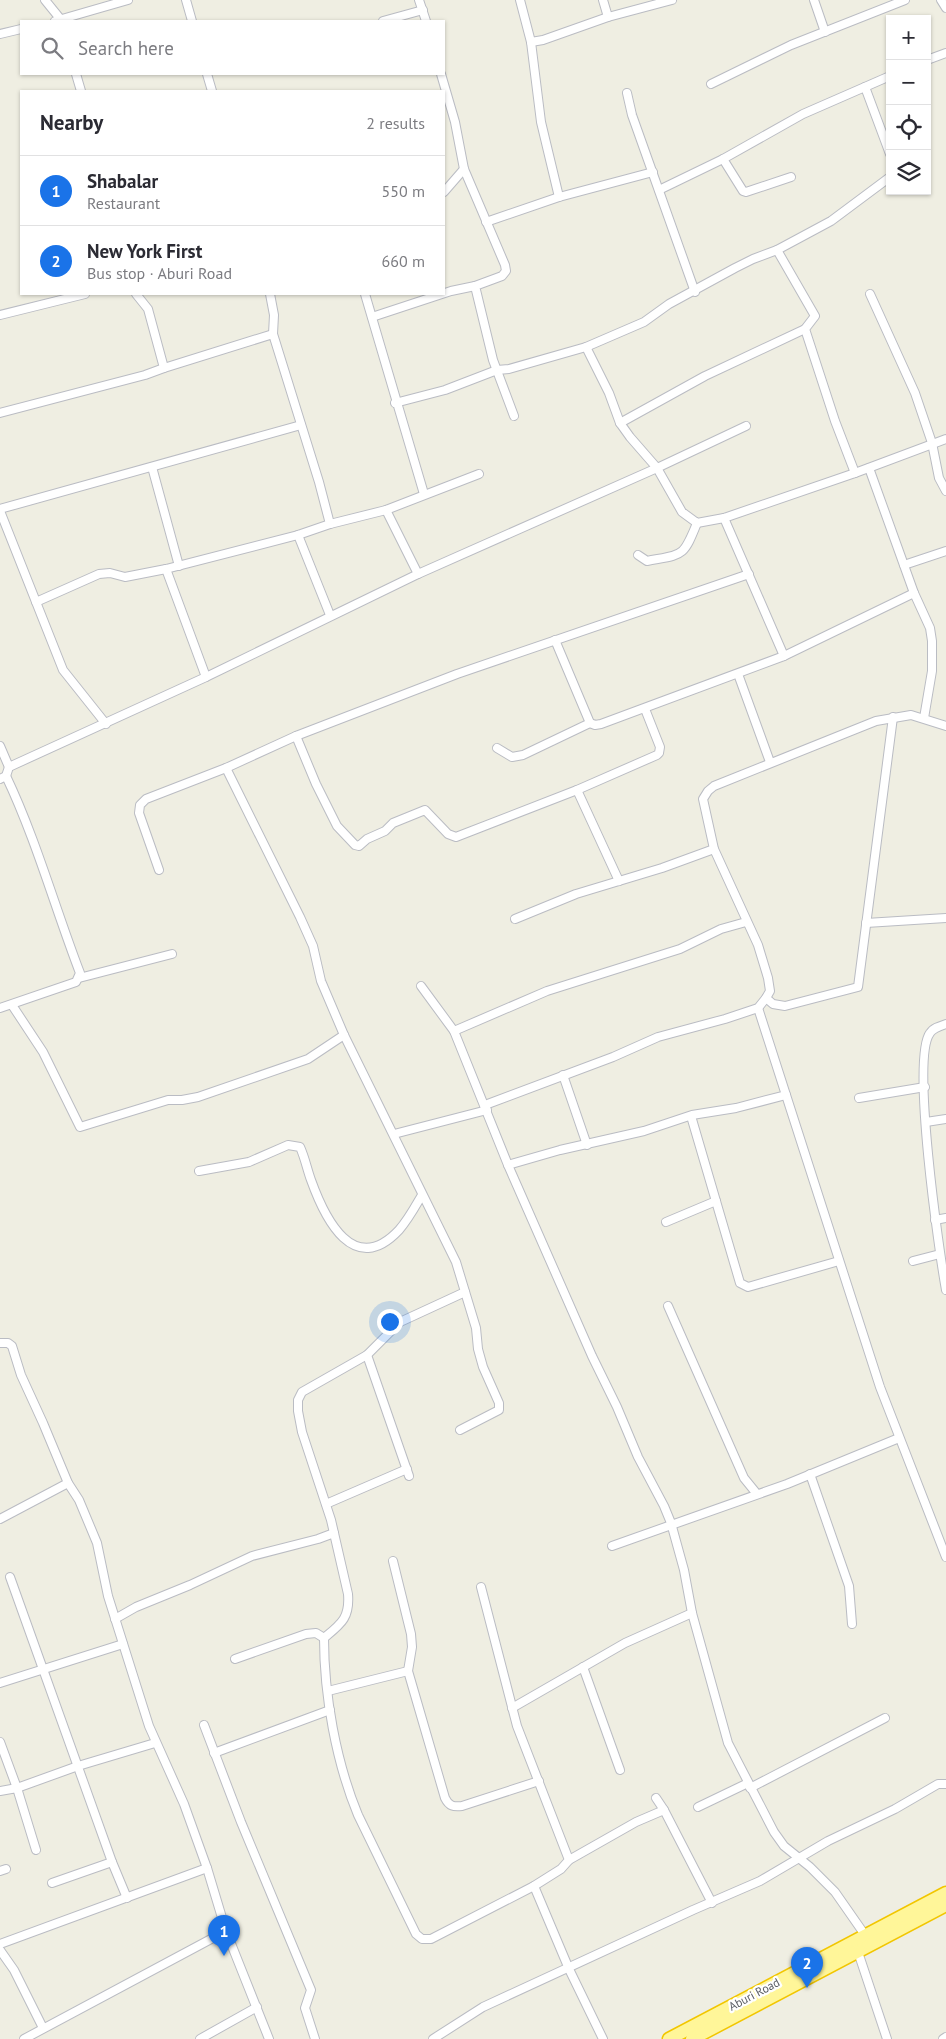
<!DOCTYPE html>
<html lang="en">
<head>
<meta charset="utf-8">
<style>
  :root { --surface:#fff; --page:#f7f7f7; --text:#2b2b33; --muted:#7c7c81; --line:#e1e1e2; --accent:#1a73e8 }
  body { margin:0; font-family:"PT Sans",sans-serif; background:var(--page); color:var(--text) }
  .controls { position:absolute; right:15px; top:15px; display:grid; overflow:hidden; border-radius:0px; box-shadow:0 1px 4px #0004 }
  .controls button { width:45px; height:45px; display:grid; place-items:center; padding:0; border:0; border-bottom:1px solid var(--line); background:var(--surface); color:var(--text); font:25px sans-serif }
  .you { position:absolute; left:389px; top:1321px; width:18px; height:18px; margin:-12px; border:4px solid #fff; border-radius:50%; background:#1a73e8; box-shadow:0 0 0 8px #1a73e833 }
  .badge { display:grid; place-items:center; width:32px; height:32px; border-radius:50%; background:var(--accent); color:#fff; font-size:16px; font-weight:700 }
  .pin { position:absolute; translate:-50% -41px; filter:drop-shadow(0 1px 2px #0008) }
  .pin::after { content:''; position:absolute; top:26px; width:18px; height:15px; background:inherit; clip-path:polygon(0 0,100% 0,50% 100%) }
  .list { margin:0; padding:0; list-style:none }
  h2 { display:flex; justify-content:space-between; align-items:center; height:65px; margin:0; padding:0 20px; font-size:21px }
  h2 small { font-size:16px; font-weight:400; color:var(--muted) }
  .list li { display:grid; grid-template-columns:32px 1fr auto; gap:15px; align-items:center; box-sizing:border-box; height:70px; padding:0 20px; border-top:1px solid var(--line) }
  .list b { display:block; font-size:19px; white-space:nowrap }
  .list p { margin:0; font-size:16px; white-space:nowrap; color:var(--muted) }
  .list em { font-size:16px; font-style:normal; color:var(--muted) }
  .icon { flex:none; width:28px; height:28px; fill:none; stroke:currentColor; stroke-width:2; stroke-linecap:round; stroke-linejoin:round }
  .map { position:relative; flex:none; width:946px; height:2039px; overflow:hidden }
  .search { position:absolute; background:var(--surface); box-shadow:0 1px 4px #0004; left:20px; top:20px; width:425px; height:55px; display:flex; align-items:center; gap:12px; box-sizing:border-box; padding:0 18px; border-radius:0px; color:var(--muted); font-size:19px }
  .panel { position:absolute; background:var(--surface); box-shadow:0 1px 4px #0004; left:20px; top:90px; width:425px; height:205px; border-radius:0px }
  .map>svg:first-child { display:block }
  .lines { fill:none; stroke-linecap:round; stroke-linejoin:round }
  .minor-casing { stroke:#babcc3; stroke-width:10 }
  .trunk-casing { stroke:#f2c600; stroke-width:15 }
  .minor { stroke:#fff; stroke-width:8 }
  .trunk { stroke:#fff699; stroke-width:12 }
  .labels { text-anchor:middle; dominant-baseline:central; stroke-width:4.5; stroke-linejoin:round; paint-order:stroke }
  .street-label { font-size:12px; fill:#5b5e65; stroke:#fff }
</style>
</head>
<body>
<div class="map">
<svg width="946" height="2039" viewBox="0 0 946 2039">
  <rect width="100%" height="100%" fill="#efeee2"/>
  <g class="lines">
    <g class="minor-casing">
      <g id="minor">
        <path d="M45 0 62 21"/>
        <path d="M186 0 192 21"/>
        <path d="M419 0 426 21"/>
        <path d="M520 0 531 42 541 122 559 197"/>
        <path d="M603 0 608 17"/>
        <path d="M814 0 825 32"/>
        <path d="M941 0 946 8"/>
        <path d="M55 21 128 0"/>
        <path d="M383 21 423 10"/>
        <path d="M0 34 21 29"/>
        <path d="M531 42 543 40 608 17 672 0"/>
        <path d="M927 60 946 53"/>
        <path d="M76 74 81 91"/>
        <path d="M207 74 212 91"/>
        <path d="M441 74 455 122 464 169 505 265 506 271 502 276 475 286 493 360 514 416"/>
        <path d="M711 84 791 45 905 0"/>
        <path d="M865 87 890 154"/>
        <path d="M627 93 632 115 695 292"/>
        <path d="M723 159 743 191 746 192 791 177"/>
        <path d="M659 190 723 159 803 114 890 76"/>
        <path d="M444 192 464 169"/>
        <path d="M486 222 559 197 653 172"/>
        <path d="M777 250 815 316 805 329 835 421 855 473"/>
        <path d="M136 294 148 309 164 368 273 334 319 482 330 524"/>
        <path d="M270 294 274 315 273 334"/>
        <path d="M365 294 424 494"/>
        <path d="M870 294 915 393 932 443 939 478 946 491"/>
        <path d="M0 315 85 294"/>
        <path d="M372 317 451 291 475 286"/>
        <path d="M586 347 644 322 669 304 735 268 753 259 777 250 831 221 890 177"/>
        <path d="M395 403 445 390 497 370 509 369 586 347 609 393 620 423 630 437 657 468 682 512 697 523 724 518 855 473 946 439"/>
        <path d="M0 413 145 375 164 368"/>
        <path d="M620 423 705 376 805 329"/>
        <path d="M152 467 179 566"/>
        <path d="M869 468 914 593 930 628 932 641V671L924 718"/>
        <path d="M0 509 301 425"/>
        <path d="M386 510 418 574"/>
        <path d="M0 511 63 670 106 724"/>
        <path d="M724 518 784 656"/>
        <path d="M298 535 330 615"/>
        <path d="M638 555 647 561C683 554 683 558 697 523"/>
        <path d="M904 565 946 551"/>
        <path d="M166 569 206 677"/>
        <path d="M36 602 99 574 110 573 125 577 166 569 298 535 330 524 386 510 479 474"/>
        <path d="M555 640 590 723 595 725 601 724 784 656 914 593"/>
        <path d="M738 674 770 762"/>
        <path d="M296 736 316 784 337 826 355 845 359 846 367 839 385 831 393 823 425 810 448 834 456 837 577 790 657 755 659 753 660 747 645 709"/>
        <path d="M0 746 9 767"/>
        <path d="M497 748 512 757 523 755 590 723"/>
        <path d="M226 768 300 917 313 946 321 981 344 1035 456 1262 476 1328 478 1349 483 1367 499 1403V1410L460 1430"/>
        <path d="M0 779 6 776 9 767 206 677 418 574 657 468 746 426"/>
        <path d="M577 790 619 881"/>
        <path d="M159 870 139 813 140 805 146 799 226 768 296 736 457 674 749 574"/>
        <path d="M515 919 576 894 662 868 714 849"/>
        <path d="M866 923 946 918"/>
        <path d="M79 978 172 954"/>
        <path d="M421 986 454 1031 508 1165 592 1356 617 1407 638 1457 664 1506 671 1523 684 1570 692 1613 728 1743 774 1832 784 1846 810 1867 835 1892 865 1935"/>
        <path d="M766 998 773 1004 785 1006 858 987 893 717"/>
        <path d="M12 1005 43 1052 80 1127 168 1100H182L198 1097 308 1059 344 1035"/>
        <path d="M0 1008 76 982 80 973C55 908 36 839 6 776"/>
        <path d="M758 1008 880 1387 946 1557"/>
        <path d="M946 1024C940 1026 933 1028 930 1033 911 1058 939 1251 946 1290"/>
        <path d="M454 1031 547 991 680 949 721 929 746 922"/>
        <path d="M563 1075 587 1145"/>
        <path d="M859 1098 925 1087"/>
        <path d="M485 1105 613 1057 658 1037 725 1019 758 1008 766 998 770 991 768 978 758 945 714 849 703 799 708 791 714 786 876 721 911 715 946 726"/>
        <path d="M691 1116 740 1283 748 1287 839 1261"/>
        <path d="M926 1122 946 1119"/>
        <path d="M394 1134 487 1110"/>
        <path d="M508 1165 560 1150 644 1131 692 1115 736 1108 786 1095"/>
        <path d="M199 1171 249 1162 288 1145 300 1147C305 1158 307 1169 311 1180 325 1219 354 1278 399 1230 408 1220 415 1207 422 1195"/>
        <path d="M935 1220 946 1218"/>
        <path d="M666 1222 716 1201"/>
        <path d="M913 1261 940 1254"/>
        <path d="M465 1292 400 1322 367 1355 302 1392 298 1400V1411L302 1432 331 1520 348 1594C350 1618 341 1624 324 1638 324 1695 336 1762 358 1815L416 1934 422 1939H431L534 1886 561 1869 569 1860 517 1726 481 1587"/>
        <path d="M668 1306 744 1478 757 1494"/>
        <path d="M0 1343H8L12 1346 21 1375 43 1423 68 1483 79 1500 97 1543 108 1596 149 1726 184 1804 207 1868 226 1931 269 2039"/>
        <path d="M367 1355 409 1476"/>
        <path d="M810 1474 849 1586 852 1624"/>
        <path d="M326 1504 407 1469"/>
        <path d="M0 1519 68 1483"/>
        <path d="M612 1546 787 1484 899 1438"/>
        <path d="M393 1561 411 1634 412 1647 408 1671 445 1798C449 1806 453 1807 462 1806L539 1781"/>
        <path d="M10 1577 112 1862 127 1898"/>
        <path d="M115 1619 136 1607 190 1585 252 1556 318 1539 334 1533"/>
        <path d="M235 1659 306 1634 316 1633 324 1638"/>
        <path d="M583 1667 620 1770"/>
        <path d="M0 1683 123 1644"/>
        <path d="M328 1691 408 1671"/>
        <path d="M512 1708 625 1643 692 1613"/>
        <path d="M204 1725 241 1822 311 1990 305 2008 315 2039"/>
        <path d="M0 1742 17 1788 78 1766 155 1743"/>
        <path d="M214 1753 330 1710"/>
        <path d="M750 1788 885 1718"/>
        <path d="M0 1791 17 1788 36 1850"/>
        <path d="M656 1798 664 1810 712 1903"/>
        <path d="M698 1807 748 1783"/>
        <path d="M569 1860 636 1822 664 1810"/>
        <path d="M0 1871 6 1869"/>
        <path d="M52 1883 112 1862"/>
        <path d="M534 1886 569 1969 603 2039"/>
        <path d="M0 1944 207 1868"/>
        <path d="M0 1950 14 1970 43 2028"/>
        <path d="M858 1952 887 2039"/>
        <path d="M24 2039 226 1931"/>
        <path d="M200 2039 257 2007"/>
        <path d="M433 2039 483 2007 693 1910 760 1881 828 1841 895 1809 938 1784H946"/>
        <path d="M943 2039 946 2037"/>
      </g>
    </g>
    <g class="trunk-casing">
      <g id="trunk">
        <path d="M669 2039 946 1893"/>
        <path d="M692 2039 946 1905"/>
      </g>
    </g>
    <use href="#minor" class="minor"/>
    <use href="#trunk" class="trunk"/>
  </g>
  <g class="labels">
    <g class="street-label">
      <text transform="translate(754 1994) rotate(-28)">Aburi Road</text>
    </g>
  </g>
</svg>
<div class="controls">
<button>+</button>
<button>−</button>
<button><svg class="icon" aria-label="locate" viewBox="0 0 24 24"><circle cx="12" cy="12" r="6"/><path d="M12 2v4M12 18v4M2 12h4M18 12h4"/></svg></button>
<button><svg class="icon" aria-label="layers" viewBox="0 0 24 24"><path d="M12 4l9 5-9 5-9-5zM3 14l9 5 9-5"/></svg></button>
</div>
<div class="you"></div>
<div class="pin badge" style="left:224px;top:1956px">1</div>
<div class="pin badge" style="left:807px;top:1988px">2</div>
<div class="search"><svg class="icon" aria-label="search" viewBox="0 0 24 24"><circle cx="10" cy="10" r="6"/><path d="M15 15l6 6"/></svg>Search here</div>
<section class="panel">
<h2>Nearby<small>2 results</small></h2>
<ul class="list">
<li><span class="badge">1</span><div><b>Shabalar</b><p>Restaurant</p></div><em>550 m</em></li>
<li><span class="badge">2</span><div><b>New York First</b><p>Bus stop · Aburi Road</p></div><em>660 m</em></li>
</ul>
</section>
</div>
</body>
</html>
